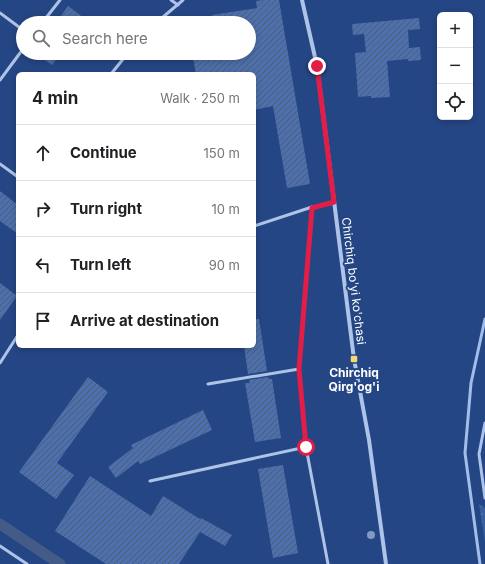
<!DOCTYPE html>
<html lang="en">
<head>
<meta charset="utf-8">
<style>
  :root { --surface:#fff; --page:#f6f6f6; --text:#202124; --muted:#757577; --line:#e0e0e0 }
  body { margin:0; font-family:Inter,sans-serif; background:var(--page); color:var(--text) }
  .controls { position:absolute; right:12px; top:12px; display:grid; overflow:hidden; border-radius:6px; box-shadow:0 2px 6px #0003 }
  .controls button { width:36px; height:36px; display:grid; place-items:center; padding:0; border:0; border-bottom:1px solid var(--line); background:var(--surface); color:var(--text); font:20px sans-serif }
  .stop { position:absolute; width:12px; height:12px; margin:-9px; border:3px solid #e11d48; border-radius:50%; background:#fff }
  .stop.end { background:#e11d48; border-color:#fff; box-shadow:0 1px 4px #0008 }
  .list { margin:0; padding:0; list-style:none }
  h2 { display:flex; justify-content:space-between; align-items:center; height:52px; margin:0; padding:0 16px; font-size:17px }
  h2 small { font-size:13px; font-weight:400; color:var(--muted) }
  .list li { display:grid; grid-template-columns:26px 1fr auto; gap:12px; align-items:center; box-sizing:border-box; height:56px; padding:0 16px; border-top:1px solid var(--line) }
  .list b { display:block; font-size:15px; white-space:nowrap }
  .list em { font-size:13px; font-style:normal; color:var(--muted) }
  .icon { flex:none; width:22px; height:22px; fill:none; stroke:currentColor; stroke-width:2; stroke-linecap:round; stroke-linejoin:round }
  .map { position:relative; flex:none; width:485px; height:564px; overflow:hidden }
  .search { position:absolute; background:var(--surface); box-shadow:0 2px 6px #0003; left:16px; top:16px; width:240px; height:44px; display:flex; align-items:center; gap:10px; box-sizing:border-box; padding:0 14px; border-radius:22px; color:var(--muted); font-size:15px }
  .panel { position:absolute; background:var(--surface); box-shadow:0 2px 6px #0003; left:16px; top:72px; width:240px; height:276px; border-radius:6px }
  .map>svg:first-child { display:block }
  .grass { fill:url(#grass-dots) }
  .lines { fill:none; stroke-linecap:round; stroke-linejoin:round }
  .stream { stroke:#a2bde9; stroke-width:3 }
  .canal { stroke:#445b88; stroke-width:11 }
  .building { fill:url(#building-hatch) }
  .lane { stroke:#aec3e8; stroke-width:3 }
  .street { stroke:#aec3e8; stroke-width:4 }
  .tree { fill:#849ac3 }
  .route { stroke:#e11d48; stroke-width:5 }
  .poi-dot { fill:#f2d872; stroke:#254684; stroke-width:1.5 }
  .labels { text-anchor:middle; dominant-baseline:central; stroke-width:4; stroke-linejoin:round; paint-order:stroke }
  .street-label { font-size:12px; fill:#fff; stroke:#254684 }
  .poi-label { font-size:12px; font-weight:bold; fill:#fff; stroke:#254684 }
</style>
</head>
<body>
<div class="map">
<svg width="485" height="564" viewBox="0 0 485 564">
  <defs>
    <pattern id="grass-dots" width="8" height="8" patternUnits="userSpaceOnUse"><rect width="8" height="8" fill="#395fa1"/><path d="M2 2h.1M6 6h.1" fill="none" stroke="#5777af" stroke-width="1.8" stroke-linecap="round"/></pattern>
    <pattern id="building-hatch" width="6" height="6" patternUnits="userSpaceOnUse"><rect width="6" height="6" fill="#4d70ac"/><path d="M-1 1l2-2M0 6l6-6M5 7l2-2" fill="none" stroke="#4c5c77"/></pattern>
  </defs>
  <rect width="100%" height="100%" fill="#254684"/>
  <path class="grass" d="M479 504 485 508V542Z"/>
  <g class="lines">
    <path class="stream" d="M480 564 465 453 471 383 485 319"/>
    <path class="canal" d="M0 524 60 564"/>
  </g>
  <g class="building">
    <path d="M263 0H279L310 184 287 188 273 106 254 110V74H196L192 53H249V23H207L212 15 257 8 256 1Z"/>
    <path d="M68 6 91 23H56Z"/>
    <path d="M419 18 420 29 408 30 409 48 420 47 421 60 408 61V59L387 61 390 97 371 98V96L358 97 355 53 366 52 364 34 353 35 352 24Z"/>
    <path d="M35 53H61L52 65Z"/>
    <path d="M0 191 18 205V234L0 221Z"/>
    <path d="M0 283 17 296 0 320Z"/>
    <path d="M254 319H259L267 371 248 374 244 346H254Z"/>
    <path d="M88 377 108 392 57 463 74 475 56 499 19 472Z"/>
    <path d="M268 377 269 379H272L281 438 255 442 245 383H250L249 380Z"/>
    <path d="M203 410 212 430 140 464 138 461 116 478 108 467 133 448 131 445Z"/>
    <path d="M283 465 298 553 273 558 258 469Z"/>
    <path d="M90 476 151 516 163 496 200 519 201 518 232 535 225 546 200 532 179 564H106L55 531Z"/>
  </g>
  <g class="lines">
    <g class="lane">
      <path d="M171 0 178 5"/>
      <path d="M0 13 23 30"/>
      <path d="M42 23 60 0"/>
      <path d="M156 23 183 0"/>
      <path d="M111 74 128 53"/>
      <path d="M0 80 23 49"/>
      <path d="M0 164 18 177"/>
      <path d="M312 207 299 369 306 447 328 564"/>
      <path d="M254 226 312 207 334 203"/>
      <path d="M0 363 18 335"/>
      <path d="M208 384 299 369"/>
      <path d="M485 423 479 454 485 498"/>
      <path d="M150 481 306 447"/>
      <path d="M0 546 27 564"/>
    </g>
    <path class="street" d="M302 0 317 66 354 359 369 440 386 564"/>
  </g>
  <circle class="tree" cx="371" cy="535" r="4"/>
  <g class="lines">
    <path class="route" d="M306 447 299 369 312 208 334 202 317 66"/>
  </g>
  <rect class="poi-dot" x="350" y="355" width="8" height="8" rx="2"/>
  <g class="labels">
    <g class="street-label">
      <text transform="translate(354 281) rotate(83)">Chirchiq bo'yi ko'chasi</text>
    </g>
    <g class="poi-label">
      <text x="354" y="372">Chirchiq<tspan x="354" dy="14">Qirg'og'i</tspan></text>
    </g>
  </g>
</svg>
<div class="controls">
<button>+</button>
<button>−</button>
<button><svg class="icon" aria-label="locate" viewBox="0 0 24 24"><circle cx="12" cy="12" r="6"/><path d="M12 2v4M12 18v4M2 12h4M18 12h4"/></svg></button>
</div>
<div class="stop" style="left:306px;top:447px"></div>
<div class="stop end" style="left:317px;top:66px"></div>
<div class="search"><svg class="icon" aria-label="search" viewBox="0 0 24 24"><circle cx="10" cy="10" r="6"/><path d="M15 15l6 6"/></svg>Search here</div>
<section class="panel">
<h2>4 min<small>Walk · 250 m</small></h2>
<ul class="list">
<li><svg class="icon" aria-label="ahead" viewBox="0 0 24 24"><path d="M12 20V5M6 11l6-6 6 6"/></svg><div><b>Continue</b></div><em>150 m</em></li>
<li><svg class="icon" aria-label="right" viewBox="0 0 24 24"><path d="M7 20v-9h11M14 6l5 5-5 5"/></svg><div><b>Turn right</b></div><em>10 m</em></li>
<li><svg class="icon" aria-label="left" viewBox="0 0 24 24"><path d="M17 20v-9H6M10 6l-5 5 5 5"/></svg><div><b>Turn left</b></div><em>90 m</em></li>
<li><svg class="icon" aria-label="arrive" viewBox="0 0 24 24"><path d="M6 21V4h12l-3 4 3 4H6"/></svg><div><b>Arrive at destination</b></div></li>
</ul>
</section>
</div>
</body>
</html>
